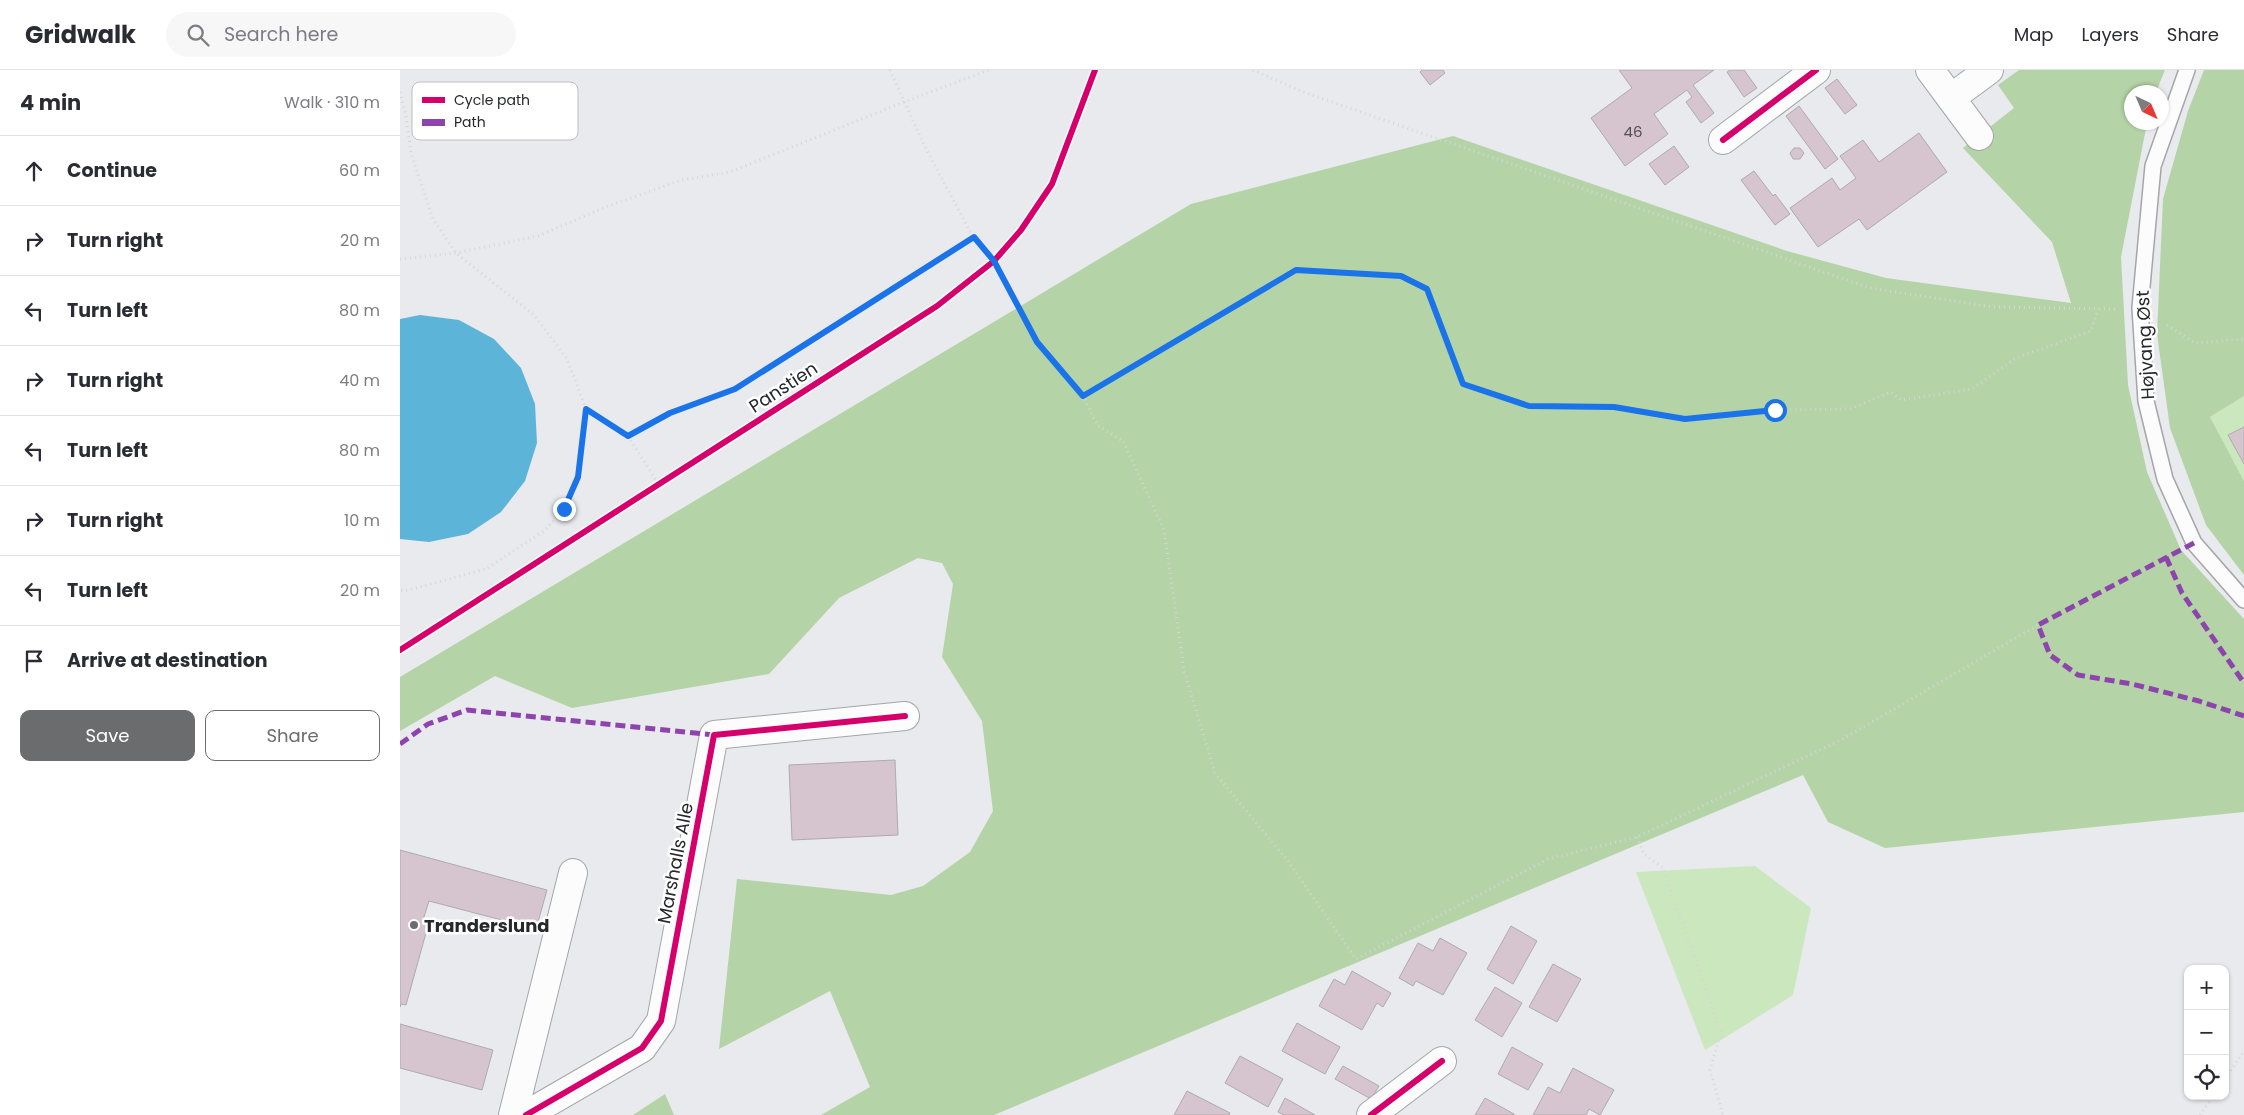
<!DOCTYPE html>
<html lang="en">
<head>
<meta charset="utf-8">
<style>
  :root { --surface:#fff; --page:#f7f7f7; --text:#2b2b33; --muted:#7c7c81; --line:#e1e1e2; --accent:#6b6c6e }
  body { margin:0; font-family:Poppins,sans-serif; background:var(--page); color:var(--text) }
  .controls { position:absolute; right:15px; bottom:15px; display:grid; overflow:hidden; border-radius:10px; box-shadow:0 1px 4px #0004 }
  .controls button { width:45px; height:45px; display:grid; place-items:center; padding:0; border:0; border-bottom:1px solid var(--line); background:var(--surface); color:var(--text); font:25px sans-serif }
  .compass { position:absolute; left:1724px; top:15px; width:45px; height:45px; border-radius:50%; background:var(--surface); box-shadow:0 1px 4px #0004; rotate:136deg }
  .stop { position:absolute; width:15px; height:15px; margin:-11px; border:4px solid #1a73e8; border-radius:50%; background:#fff }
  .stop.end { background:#1a73e8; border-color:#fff; box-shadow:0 1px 5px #0008 }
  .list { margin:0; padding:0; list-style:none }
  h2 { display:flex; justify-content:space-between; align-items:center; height:65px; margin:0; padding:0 20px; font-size:21px }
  h2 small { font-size:16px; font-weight:400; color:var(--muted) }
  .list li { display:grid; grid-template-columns:32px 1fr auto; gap:15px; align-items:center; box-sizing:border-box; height:70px; padding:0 20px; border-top:1px solid var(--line) }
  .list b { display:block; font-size:19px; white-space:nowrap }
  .list em { font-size:16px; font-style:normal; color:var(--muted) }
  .actions { display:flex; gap:10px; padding:15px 20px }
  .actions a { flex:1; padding:11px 0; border:1px solid var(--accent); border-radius:10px; text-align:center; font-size:18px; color:var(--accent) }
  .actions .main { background:var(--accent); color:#fff }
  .icon { flex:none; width:28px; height:28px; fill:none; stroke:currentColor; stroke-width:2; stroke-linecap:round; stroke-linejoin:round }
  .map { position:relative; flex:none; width:1844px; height:1045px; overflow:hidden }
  header { display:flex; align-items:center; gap:30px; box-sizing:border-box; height:70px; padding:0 25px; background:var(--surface); border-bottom:1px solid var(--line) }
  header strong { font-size:24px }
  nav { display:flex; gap:28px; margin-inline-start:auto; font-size:18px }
  .search { width:350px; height:45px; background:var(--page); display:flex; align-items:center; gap:12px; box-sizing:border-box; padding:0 18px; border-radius:28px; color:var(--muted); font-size:19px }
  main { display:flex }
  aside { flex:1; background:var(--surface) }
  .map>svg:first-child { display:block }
  .green { fill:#cae7be }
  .forest { fill:#b4d3a7 }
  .water { fill:#5db4d9 }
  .building { fill:#d6c5ce; stroke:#acabad }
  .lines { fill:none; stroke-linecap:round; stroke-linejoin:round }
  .service-casing { stroke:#a4a6a8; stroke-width:18 }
  .minor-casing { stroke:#a4a6a8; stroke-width:30 }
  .path { stroke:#d5d6d6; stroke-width:3; stroke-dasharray:1 4; stroke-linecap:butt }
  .service { stroke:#fcfcfc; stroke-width:15 }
  .minor { stroke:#fcfcfc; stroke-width:28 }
  .quiet { stroke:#8e44ad; stroke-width:5; stroke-dasharray:10 5; stroke-linecap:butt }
  .cycleway-casing { stroke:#fff; stroke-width:9 }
  .cycleway { stroke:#d6006c; stroke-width:6 }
  .route { stroke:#1a73e8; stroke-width:6 }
  .poi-dot { fill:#6b6c6e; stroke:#fff; stroke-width:2 }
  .labels { text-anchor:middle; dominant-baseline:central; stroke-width:5; stroke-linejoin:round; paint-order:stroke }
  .number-label { font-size:15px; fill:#534f53 }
  .street-label { font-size:18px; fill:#27282a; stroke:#fff }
  .poi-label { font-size:18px; font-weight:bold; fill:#27282a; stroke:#fff; text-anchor:start }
  .key { fill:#fff; stroke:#bebebf; stroke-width:1 }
  .key-label { font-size:14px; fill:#27282a }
</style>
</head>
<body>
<header>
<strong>Gridwalk</strong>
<div class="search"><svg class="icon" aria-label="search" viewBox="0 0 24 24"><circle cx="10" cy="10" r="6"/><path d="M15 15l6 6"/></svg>Search here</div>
<nav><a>Map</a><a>Layers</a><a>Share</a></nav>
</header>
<main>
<aside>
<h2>4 min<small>Walk · 310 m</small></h2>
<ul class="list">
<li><svg class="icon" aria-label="ahead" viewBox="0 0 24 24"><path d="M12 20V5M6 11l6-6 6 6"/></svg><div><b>Continue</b></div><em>60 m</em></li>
<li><svg class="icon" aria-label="right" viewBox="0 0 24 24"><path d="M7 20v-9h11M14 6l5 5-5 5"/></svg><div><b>Turn right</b></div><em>20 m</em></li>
<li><svg class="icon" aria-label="left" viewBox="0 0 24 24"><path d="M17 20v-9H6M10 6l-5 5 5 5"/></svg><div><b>Turn left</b></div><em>80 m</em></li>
<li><svg class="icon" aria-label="right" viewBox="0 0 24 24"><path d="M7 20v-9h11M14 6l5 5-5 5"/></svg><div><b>Turn right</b></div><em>40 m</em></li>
<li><svg class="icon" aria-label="left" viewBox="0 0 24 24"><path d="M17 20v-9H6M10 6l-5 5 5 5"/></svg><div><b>Turn left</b></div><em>80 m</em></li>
<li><svg class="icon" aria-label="right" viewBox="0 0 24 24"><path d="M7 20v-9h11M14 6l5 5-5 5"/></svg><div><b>Turn right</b></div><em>10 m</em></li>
<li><svg class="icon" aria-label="left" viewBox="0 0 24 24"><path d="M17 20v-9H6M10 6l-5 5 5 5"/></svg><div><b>Turn left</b></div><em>20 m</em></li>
<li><svg class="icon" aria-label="arrive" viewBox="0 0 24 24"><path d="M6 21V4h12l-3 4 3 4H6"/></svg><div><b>Arrive at destination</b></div></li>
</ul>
<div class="actions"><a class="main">Save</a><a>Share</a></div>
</aside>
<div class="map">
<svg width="1844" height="1045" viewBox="0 0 1844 1045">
  <rect width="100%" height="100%" fill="#e8eaed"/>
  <g class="green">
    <path d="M1844 326V411L1810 347Z"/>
    <path d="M1355 796 1411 838 1393 925 1305 980 1236 802Z"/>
  </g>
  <g class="forest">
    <path d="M1619 0H1765L1756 22H1732V52L1747 53 1721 187 1728 315 1747 402 1781 480 1844 549V742L1485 778 1428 752 1403 705 594 1045H421L470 1017 430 921 319 979 337 809 491 825 523 816 570 782 593 741 582 651 542 587 553 514 542 493 518 488 439 528 369 604 172 638 95 606 0 661V607L791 134 1053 66 1387 181 1486 208 1671 233 1652 172 1563 78 1614 38 1598 15Z"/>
    <path d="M1804 0H1844V326L1810 347 1844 411V505L1806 455 1770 358 1757 264 1763 129 1788 41Z"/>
    <path d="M265 1024 274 1045H233Z"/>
  </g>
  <path class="water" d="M20 245 59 250 94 269 121 298 135 334 137 373 125 411 101 442 68 464 29 472 0 469V249Z"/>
  <g class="building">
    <path d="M1022 0H1043L1045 3 1030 15 1020 2Z"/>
    <path d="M1219 0H1314L1293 15 1314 43 1301 53 1286 32 1292 27 1287 20 1254 44 1268 64 1225 96 1191 48 1232 18Z"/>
    <path d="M1330 0H1344L1357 18 1344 27 1327 2Z"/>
    <path d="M1437 9 1457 35 1445 44 1425 18Z"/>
    <path d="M1399 36 1438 89 1425 99 1386 46Z"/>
    <path d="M1519 63 1547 102 1467 160 1459 149 1418 177 1390 138 1432 108 1440 120 1456 108 1440 86 1463 70 1479 92Z"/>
    <path d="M1274 76 1289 97 1265 115 1249 94Z"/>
    <path d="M1394 78H1400L1404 83 1400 89H1393L1390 83Z"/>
    <path d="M1354 101 1373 126 1375 124 1390 144 1375 155 1341 110Z"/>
    <path d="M1844 357V394L1828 365Z"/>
    <path d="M495 690 498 765 392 770 389 695Z"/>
    <path d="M0 780 147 820 136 859 29 831 23 850 29 852 6 935 1 934 0 937Z"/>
    <path d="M1111 856 1137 871 1113 914 1087 899Z"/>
    <path d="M1040 868 1067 883 1043 925 1016 911 1013 916 999 908 1018 873 1033 881Z"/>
    <path d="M1153 894 1181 909 1157 952 1129 937Z"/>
    <path d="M952 901 991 923 983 937 977 933 962 960 919 936 934 909 945 915Z"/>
    <path d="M1095 917 1122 933 1102 967 1075 950Z"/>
    <path d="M897 953 940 977 925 1004 882 981Z"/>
    <path d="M0 954 93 980 82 1020 0 998Z"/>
    <path d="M1112 977 1143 994 1128 1020 1098 1004Z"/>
    <path d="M840 986 883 1009 868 1037 825 1013Z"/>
    <path d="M943 996 979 1016 971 1029 935 1009Z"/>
    <path d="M1173 998 1214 1020 1200 1045 1189 1039 1186 1045H1133L1148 1017 1160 1023Z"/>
    <path d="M787 1021 830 1043 829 1045H774Z"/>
    <path d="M885 1028 915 1045H884L878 1042Z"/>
    <path d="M1085 1028 1114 1044V1045H1075Z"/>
  </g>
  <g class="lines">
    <g class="service-casing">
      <path id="service" d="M1787 0 1753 96 1740 238 1746 331 1765 409 1794 473 1844 530"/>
    </g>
    <g class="minor-casing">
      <g id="minor">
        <path d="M1530 0 1579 66"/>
        <path d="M1551 28 1589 0"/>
        <path d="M1323 70 1416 0"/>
        <path d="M113 1045 173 803"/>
        <path d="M126 1045 242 978 261 951 314 665 505 646"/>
        <path d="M971 1045 1042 991"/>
      </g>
    </g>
    <g class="path">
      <path d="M490 0 525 77 573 167 594 191 637 272 683 326 697 355 723 371 764 460 784 600 815 703 888 791 956 889 1148 789 1237 767 1443 669 1638 555"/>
      <path d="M853 0 903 22 1470 218 1593 237 1716 239"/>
      <path d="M0 22 6 46 11 83 33 149 56 183 134 245 167 289 186 339 178 407 164 439 144 461 86 499 5 521 0 520"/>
      <path d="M0 189 56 183 138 166 208 136 282 110 330 102 504 32 589 0"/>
      <path d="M1767 255 1795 273 1844 269"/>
      <path d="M683 326 896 200 1001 206 1027 219 1063 313 1129 336 1214 337 1285 349 1375 340 1450 339 1491 322 1501 330 1572 319 1616 288 1691 261 1698 239"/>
      <path d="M186 339 228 366 259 415"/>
      <path d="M228 366 270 343 335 319 573 167"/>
      <path d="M1237 767 1244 784 1263 798 1321 962 1310 1000 1323 1045"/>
      <path d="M1825 1009 1844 981"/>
      <path d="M1800 1045 1813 1026"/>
    </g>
    <use href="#service" class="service"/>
    <use href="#minor" class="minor"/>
    <g class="quiet">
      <path d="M1794 473 1638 555 1650 585 1678 605 1732 614 1799 631 1844 646"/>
      <path d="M1766 487 1782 523 1844 613"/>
      <path d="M0 674 28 654 67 640 314 665"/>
    </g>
    <g class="cycleway-casing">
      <g id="cycleway">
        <path d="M1323 70 1416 0"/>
        <path d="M0 580 537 236 594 191 621 160 652 114 695 0"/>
        <path d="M126 1045 242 978 261 951 314 665 505 646"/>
        <path d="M971 1045 1042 991"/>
      </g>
    </g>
    <use href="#cycleway" class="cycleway"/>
  </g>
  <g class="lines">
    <path class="route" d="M164 439 178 407 186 339 228 366 270 343 335 319 574 167 594 191 637 272 683 326 896 200 1001 206 1027 219 1063 314 1129 336 1214 337 1285 349 1375 340"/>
  </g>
  <circle class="poi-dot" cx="14" cy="855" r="5"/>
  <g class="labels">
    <g class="number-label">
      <text x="1233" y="61">46</text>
    </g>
    <g class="street-label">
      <text transform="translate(1745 275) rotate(-93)">Højvang Øst</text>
      <text transform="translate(383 317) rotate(-33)">Panstien</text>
      <text transform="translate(275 793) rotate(-79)">Marshalls Alle</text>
    </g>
    <g class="poi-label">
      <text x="24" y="855">Tranderslund</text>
    </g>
  </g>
  <rect x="12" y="12" width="166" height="58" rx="8" class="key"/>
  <rect x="22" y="27" width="23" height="6" fill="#d6006c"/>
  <rect x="22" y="49" width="23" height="7" fill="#8e44ad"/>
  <g class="key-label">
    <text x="54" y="35">Cycle path</text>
    <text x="54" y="57">Path</text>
  </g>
</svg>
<div class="controls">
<button>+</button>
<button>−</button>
<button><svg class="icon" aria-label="locate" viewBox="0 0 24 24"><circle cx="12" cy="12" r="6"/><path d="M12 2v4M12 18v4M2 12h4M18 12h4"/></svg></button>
</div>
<svg class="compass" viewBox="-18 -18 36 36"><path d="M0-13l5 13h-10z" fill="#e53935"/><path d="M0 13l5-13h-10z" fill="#7c7c81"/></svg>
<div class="stop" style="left:1375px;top:340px"></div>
<div class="stop end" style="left:164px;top:439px"></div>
</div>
</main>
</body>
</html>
